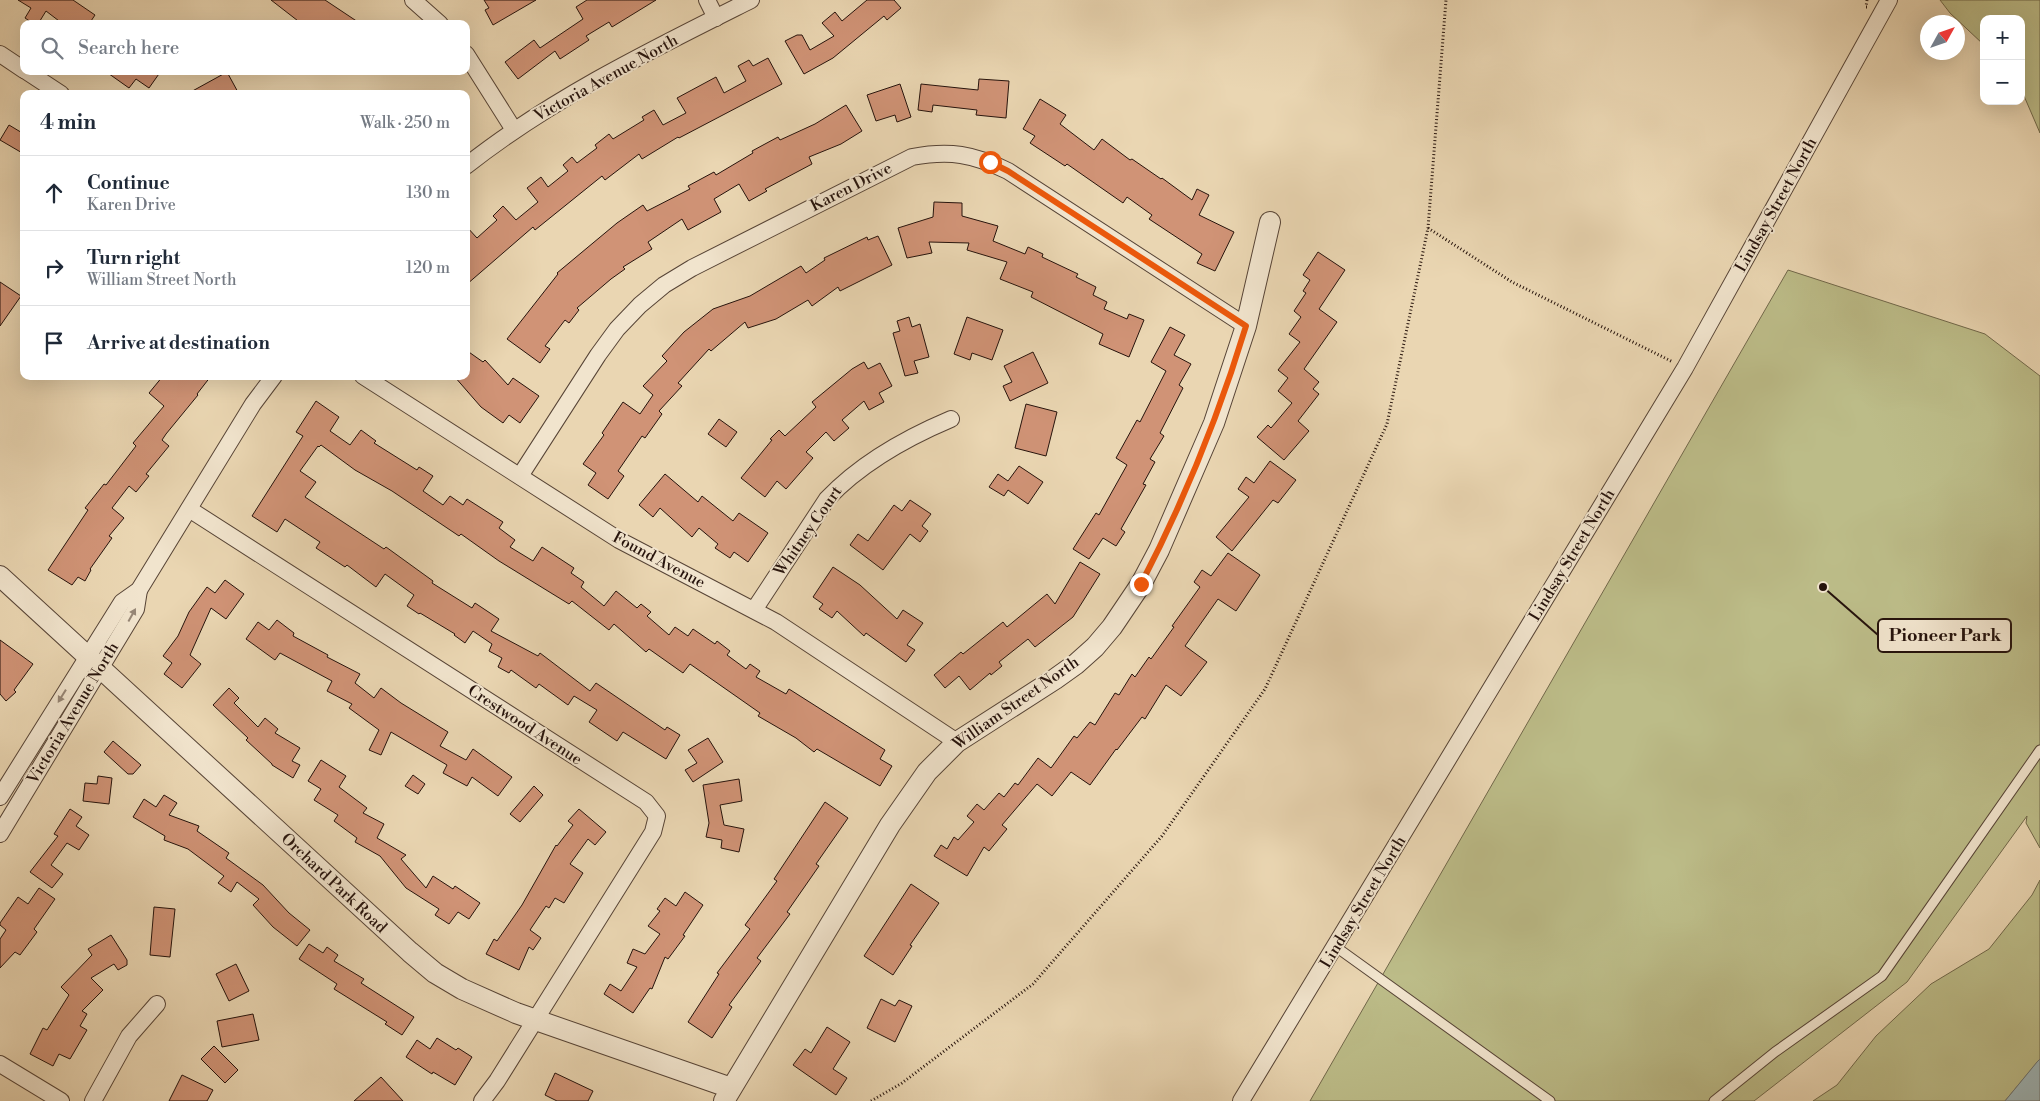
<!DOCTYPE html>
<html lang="en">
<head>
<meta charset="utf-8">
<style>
  :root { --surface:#fff; --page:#f6f6f7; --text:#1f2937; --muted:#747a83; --line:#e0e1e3 }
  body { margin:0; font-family:"Libre Bodoni",serif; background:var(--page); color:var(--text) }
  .controls { position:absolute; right:15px; top:15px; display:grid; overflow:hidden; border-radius:10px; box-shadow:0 5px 20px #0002 }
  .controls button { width:45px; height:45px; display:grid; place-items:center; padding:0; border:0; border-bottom:1px solid var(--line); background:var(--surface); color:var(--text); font:25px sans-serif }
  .compass { position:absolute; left:1920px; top:15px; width:45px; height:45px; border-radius:50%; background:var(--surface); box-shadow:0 5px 20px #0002; rotate:50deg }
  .stop { position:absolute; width:15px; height:15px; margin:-11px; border:4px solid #ea580c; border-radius:50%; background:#fff }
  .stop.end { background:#ea580c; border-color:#fff; box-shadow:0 1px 5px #0008 }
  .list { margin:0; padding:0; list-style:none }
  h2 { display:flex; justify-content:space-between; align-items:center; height:65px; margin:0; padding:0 20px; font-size:21px }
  h2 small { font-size:16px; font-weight:400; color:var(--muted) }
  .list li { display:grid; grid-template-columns:32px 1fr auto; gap:15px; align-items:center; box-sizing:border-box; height:75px; padding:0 20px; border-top:1px solid var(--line) }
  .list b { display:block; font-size:19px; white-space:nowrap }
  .list p { margin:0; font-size:16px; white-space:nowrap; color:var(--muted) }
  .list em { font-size:16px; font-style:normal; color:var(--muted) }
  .icon { flex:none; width:28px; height:28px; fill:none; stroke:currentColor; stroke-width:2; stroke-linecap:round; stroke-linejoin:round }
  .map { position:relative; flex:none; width:2040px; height:1101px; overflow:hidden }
  .search { position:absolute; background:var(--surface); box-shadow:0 5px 20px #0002; left:20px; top:20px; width:450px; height:55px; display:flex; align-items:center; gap:12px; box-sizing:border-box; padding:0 18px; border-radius:10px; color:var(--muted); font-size:19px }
  .panel { position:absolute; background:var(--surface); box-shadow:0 5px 20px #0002; left:20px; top:90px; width:450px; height:290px; border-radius:10px }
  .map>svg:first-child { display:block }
  .green { fill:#bcbc88; stroke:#71684a }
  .water { fill:#9eb6b8; stroke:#6e7573 }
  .building { fill:#d09376; stroke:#26130c }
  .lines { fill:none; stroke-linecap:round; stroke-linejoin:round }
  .service-casing { stroke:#574436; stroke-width:11 }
  .minor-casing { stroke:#574436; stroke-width:18 }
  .tertiary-casing { stroke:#574436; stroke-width:22 }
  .path { stroke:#26130c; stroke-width:3; stroke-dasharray:1 2.5; stroke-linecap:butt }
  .service { stroke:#f1e4cd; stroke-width:9 }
  .minor { stroke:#f1e4cd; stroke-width:16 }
  .tertiary { stroke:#f1e4cd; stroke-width:20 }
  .oneway { fill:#968676 }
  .route { stroke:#ea580c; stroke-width:6 }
  .labels { text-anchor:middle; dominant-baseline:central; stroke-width:4; stroke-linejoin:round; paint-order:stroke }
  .street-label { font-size:16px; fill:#26130c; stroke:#f1e4cd }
  .leader { fill:none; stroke:#26130c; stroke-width:2 }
  .callout-dot { fill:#26130c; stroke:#f1e4cd; stroke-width:2 }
  .callout { fill:#f1e4cd; stroke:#26130c; stroke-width:2 }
  .callout-label { font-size:18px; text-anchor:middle; font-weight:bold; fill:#26130c }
</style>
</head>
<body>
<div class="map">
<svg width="2040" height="1101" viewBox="0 0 2040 1101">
  <rect width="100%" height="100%" fill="#ead6b2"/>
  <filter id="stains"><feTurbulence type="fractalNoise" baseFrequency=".004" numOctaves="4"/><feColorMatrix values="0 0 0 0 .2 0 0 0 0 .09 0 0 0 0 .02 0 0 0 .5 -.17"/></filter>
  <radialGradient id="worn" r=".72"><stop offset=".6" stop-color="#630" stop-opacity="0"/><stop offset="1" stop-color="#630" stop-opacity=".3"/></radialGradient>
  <g class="green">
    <path d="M1940 0H2040V133L2021 89V19H1984V45L1950 13Z"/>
    <path d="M1788 270 1985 334 2040 376V848L2026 823 2027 816 1907 982 1754 1101H1310Z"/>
    <path d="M2040 880V1059L2005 1101H1813L1837 1085 1876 1036 1931 984 1989 949 2032 895Z"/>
  </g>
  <path class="water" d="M2040 1059V1101H2005L2037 1062Z"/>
  <g class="building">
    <path d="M18 0H73L95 15 89 24H63L46 11 38 24H34L25 18 31 8Z"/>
    <path d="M271 0H325L361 24H302Z"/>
    <path d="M484 0H536L493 25 485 10 489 8Z"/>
    <path d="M587 0H656L612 27 609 22 586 36 589 40 560 59 555 51 518 79 505 62 534 40 540 48 583 19 576 7Z"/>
    <path d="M867 0H894L901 8 887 20 884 16 833 58 804 74 785 41 797 35H802L810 50 834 36 822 23 835 12 842 21Z"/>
    <path d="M768 58 782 84 679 138 678 137 642 159 639 154 605 180 602 176 535 230 533 227 466 285V226L477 238 497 220 493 216 503 206 516 220 538 202 527 188 541 177 548 187 568 171 563 165 572 157 577 163 597 148 595 145 609 134 613 139 644 120 642 117 654 110 663 125 686 113 677 98 716 77 724 93 746 81 738 66 749 60 753 66Z"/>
    <path d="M105 71H161L149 88 136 79 129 88Z"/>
    <path d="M227 72 239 94H187Z"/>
    <path d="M979 79 1009 81 1006 118 976 115 977 110 933 105 932 112 918 110 921 84 978 90Z"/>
    <path d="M900 84 911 117 897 122 895 115 876 121 867 95Z"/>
    <path d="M1040 99 1066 115 1060 124 1094 150 1102 139 1130 160 1132 159 1161 179 1162 178 1192 200 1197 189 1209 195 1199 215 1234 232 1215 271 1197 263 1202 254 1149 219 1152 215 1127 197 1123 203 1067 164 1065 166 1030 143 1035 136 1023 129Z"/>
    <path d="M846 105 862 131 841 144 809 157 812 164 765 189 767 191 749 201 739 184 714 199 721 212 688 230 682 219 648 242 652 249 623 267 625 269 611 279 577 308 579 310 569 323 565 320 545 346 550 349 540 363 507 339 558 274 557 273 617 223 643 205 647 211 690 189 688 186 714 172 716 175 753 153 752 151 778 137 780 140 815 124Z"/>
    <path d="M9 125 24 134V154L0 140Z"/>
    <path d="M934 202 962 203V216L998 226 993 241 1025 254 1028 247 1043 254 1042 257 1078 274 1076 277 1096 287 1093 295 1107 302 1104 309 1127 319 1129 314 1144 320 1129 357 1099 344 1103 334 1031 297 1033 292 1000 279 1007 262 967 250 969 243 929 242 932 253 907 258 898 228 933 217Z"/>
    <path d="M878 236 892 265 840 291 838 287 812 306 808 300 776 319 748 328 745 322 711 351 709 349 678 383 682 386 659 411 662 414 645 438 642 436 618 471 624 476 608 499 588 485 596 473 583 464 604 435 602 433 623 402 640 414 653 395 643 386 667 361 662 356 684 332 713 309 750 296 801 266 806 273 825 260 824 258 867 237 868 240Z"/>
    <path d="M1318 252 1345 270 1319 309 1337 322 1304 369 1319 382 1313 389 1319 394 1298 421 1309 431 1284 460 1257 437 1268 425 1271 428 1292 403 1278 391 1288 378 1278 370 1300 342 1289 334 1301 317 1294 311 1306 293 1303 291 1310 280 1303 275Z"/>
    <path d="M0 282 21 296 0 326Z"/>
    <path d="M909 317 912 327 920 324 929 357 914 361 918 373 905 376 893 333 900 331 897 321Z"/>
    <path d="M967 317 1003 330 992 360 972 353 970 360 954 354Z"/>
    <path d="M1170 327 1185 335 1174 355 1191 364 1179 385 1183 388 1160 433 1164 436 1150 459 1155 462 1143 484 1146 485 1121 529 1125 532 1116 546 1103 538 1089 559 1073 549 1096 513 1099 515 1127 465 1116 458 1137 420 1140 422 1166 371 1151 362Z"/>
    <path d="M466 350 483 362 485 360 508 385 513 378 539 396 520 423 509 415 503 423 481 407 454 376H466Z"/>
    <path d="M1033 352 1048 383 1010 401 1003 386 1012 382 1004 366Z"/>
    <path d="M864 362 868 369 880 363 892 386 879 393 884 402 869 410 864 401 842 420 849 428 834 441 826 432 806 452 813 458 786 489 777 481 765 497 741 478 772 440 770 439 779 430 785 436 816 407 812 402 852 369Z"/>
    <path d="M163 376H211L197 394 198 395 166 434 162 440 169 446 146 474 149 476 136 492 129 486 112 508 124 518 109 536 112 538 90 569 91 570 85 581 78 577 72 585 48 570 88 510 85 508 104 484 106 485 136 446 133 443 164 406 149 393Z"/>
    <path d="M316 401 339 417 330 431 350 445 361 430 376 441 374 443 417 470 419 467 433 476 423 491 443 505 450 496 463 505 467 499 503 522 499 528 515 540 510 547 533 561 542 547 574 568 571 573 584 582 581 587 604 606 616 591 637 608 641 604 651 612 647 616 669 635 675 627 688 636 693 629 715 644 717 641 730 651 727 655 746 669 750 664 760 671 756 677 786 694 789 689 885 750 880 759 892 766 880 786 817 749 814 752 796 738 758 716 760 713 690 664 683 673 649 649 646 652 614 624 609 630 572 601 569 604 499 561 461 534 459 536 392 491 355 470 321 445 319 447 318 446 300 471 316 482 305 497 384 549 386 547 433 581 432 583 472 608 475 603 499 619 491 631 538 656 540 653 590 691 596 683 665 730 667 727 680 735 666 759 623 732 617 741 589 722 597 710 574 696 568 705 539 684 536 688 511 670 509 673 498 667 502 658 489 651 492 644 473 631 465 643 454 635 455 634 420 613 419 614 407 606 414 595 385 574 376 587 347 565 345 567 316 548 320 542 285 519 277 532 252 516 303 436 296 432Z"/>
    <path d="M1026 404 1057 412 1046 456 1015 448Z"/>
    <path d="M719 419 737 432 726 447 708 434Z"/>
    <path d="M1270 461 1296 480 1278 503 1273 500 1232 551 1216 537 1249 497 1238 489 1246 477 1254 483Z"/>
    <path d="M1019 466 1043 482 1028 504 1008 490 1004 496 989 487 998 474 1008 481Z"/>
    <path d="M665 474 698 502 702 496 733 521 739 513 768 533 748 562 734 552 730 558 715 548 718 544 699 528 692 537 660 508 653 517 639 505Z"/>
    <path d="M910 500 931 514 922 526 928 531 920 542 910 534 883 570 850 545 858 534 868 541 894 505 902 511Z"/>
    <path d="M1228 553 1260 575 1236 611 1218 599 1185 646 1207 662 1181 696 1166 685 1145 719 1142 717 1117 750 1116 749 1090 785 1071 772 1052 796 1037 784 1002 825 1007 829 989 851 984 847 967 876 934 856 941 845 947 849 954 837 958 840 974 822 967 816 977 804 984 810 999 793 1004 797 1015 783 1018 785 1038 758 1051 768 1074 736 1077 738 1090 722 1095 725 1115 693 1119 695 1132 674 1135 677 1149 657 1151 659 1174 627 1172 626 1200 587 1194 582 1202 570 1211 576Z"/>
    <path d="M1080 562 1100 574 1073 617 1035 647 1028 639 999 662 1002 666 991 675 990 673 970 690 959 676 945 688 934 675 961 652 963 654 1003 622 1007 627 1047 594 1055 604Z"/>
    <path d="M833 567 860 585 897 619 903 610 923 623 907 645 915 650 906 662 866 633 864 636 837 611 832 618 819 609 823 604 813 597Z"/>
    <path d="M225 580 244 594 226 619 211 608 190 655 201 664 182 688 164 674 172 663 163 656 178 636 189 612 207 587 215 593Z"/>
    <path d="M277 620 294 633 293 636 328 655 327 657 360 674 355 683 374 698 381 688 401 703 448 732 440 746 466 760 473 749 512 777 498 796 472 777 467 786 443 773 447 765 391 732 381 755 369 750 379 730 349 708 352 704 327 691 332 681 280 653 275 660 246 639 258 622 269 630Z"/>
    <path d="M0 640 33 664 14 690 16 692 6 701 0 694Z"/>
    <path d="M229 688 239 698 234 703 258 727 265 718 278 729 275 733 300 748 292 761 300 765 293 778 272 765V764L246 740 248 738 213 705Z"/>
    <path d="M708 738 723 762 693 782 685 770 697 763 688 750Z"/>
    <path d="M113 741 141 765 133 774H128L104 752Z"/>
    <path d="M321 760 346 776 339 787 367 808 363 813 384 824 377 838 406 855 401 859 426 888 433 876 453 889 455 886 480 903 469 919 458 912 449 924 435 915 439 909 406 888 380 856 355 842 357 838 334 821 338 815 314 800 321 789 308 781Z"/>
    <path d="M413 775 425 784 418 794 405 786Z"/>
    <path d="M98 776 112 778 109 804 83 801 85 783 97 784Z"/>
    <path d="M739 779 742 801 720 805 724 825 744 829 739 852 721 848 722 840 706 837 709 823 703 785Z"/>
    <path d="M534 786 543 795 520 822 510 814Z"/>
    <path d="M164 795 177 803 169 815 199 826 197 831 229 853 226 858 263 885 289 913 310 930 297 946 273 927 253 905 259 899 237 882 231 892 218 883 224 876 188 849 164 840 165 836 133 817 144 799 156 807Z"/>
    <path d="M825 802 848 818 816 864 819 866 787 912 790 914 757 958 761 961 729 1005 732 1007 712 1038 688 1022 719 974 717 973 750 929 745 925 777 881 774 879Z"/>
    <path d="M70 809 82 817 76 826 89 835 79 850 67 843 51 865 63 874 52 888 30 872 58 836 54 834Z"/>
    <path d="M579 809 606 832 595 845 588 839 570 864 583 873 564 903 555 898 549 908 546 906 530 930 541 938 533 950 529 947 519 970 486 954 494 939 497 941 522 905 556 845 557 846 573 825 568 821Z"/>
    <path d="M911 884 939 903 910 945 912 946 893 975 864 956Z"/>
    <path d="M39 888 55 899 34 929 37 932 20 955 15 952 0 968V939L6 930 0 925V923L18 897 28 904Z"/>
    <path d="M685 892 703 905 683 935 685 936 668 959 665 957 652 989 650 988 633 1013 604 994 610 984 621 991 637 967 627 963 633 949 645 954 660 934 648 926 660 911 657 909 665 898 676 906Z"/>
    <path d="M154 907 175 909 170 957 150 955Z"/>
    <path d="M111 935 127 960V965L118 970 114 964 91 978 103 990 82 1011 87 1014 80 1026 87 1030 70 1059 59 1054 53 1066 30 1054 43 1028 47 1030 69 995 61 987 92 955 88 949Z"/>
    <path d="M309 944 323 953 327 947 338 955 334 961 364 979 361 983 414 1017 402 1035 385 1024 387 1022 334 989 337 984 299 959Z"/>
    <path d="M236 964 249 991 229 1001 216 974Z"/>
    <path d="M881 999 895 1006 899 1000 912 1006 895 1042 867 1028Z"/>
    <path d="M253 1014 259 1040 222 1047 217 1021Z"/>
    <path d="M827 1027 850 1042 833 1069 847 1078 836 1095 793 1065 805 1049 811 1053Z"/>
    <path d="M437 1038 456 1050 458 1048 472 1057 455 1085 433 1072 432 1074 406 1057 417 1040 430 1049Z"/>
    <path d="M214 1046 238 1070 225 1083 201 1059Z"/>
    <path d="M555 1073 593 1091 588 1101H557L545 1095Z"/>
    <path d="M182 1075 213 1090 207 1101H169Z"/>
    <path d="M381 1077 403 1101H354Z"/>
  </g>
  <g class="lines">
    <g class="service-casing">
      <g id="service">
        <path d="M1336 947 1550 1101"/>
        <path d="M1714 1101 1775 1052 1882 976 2040 750"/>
      </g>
    </g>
    <g class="minor-casing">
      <g id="minor">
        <path d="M413 0 440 24"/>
        <path d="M707 0 716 18"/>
        <path d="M0 54 24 70"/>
        <path d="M466 54 514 130"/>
        <path d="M26 71 61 94"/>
        <path d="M466 166C552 98 653 49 751 0"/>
        <path d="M363 376 619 540 776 622 957 742"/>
        <path d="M520 476 598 355 617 329 640 305 664 285 692 268 912 157C950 150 973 154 1008 171L1246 326"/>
        <path d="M189 509 646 802 657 816 653 832 497 1081 482 1101"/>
        <path d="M754 610 827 499C861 463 906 438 951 419"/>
        <path d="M0 797 122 602 139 590 253 404 274 376"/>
        <path d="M0 834 136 609 139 590"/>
        <path d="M0 1064 61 1101"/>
        <path d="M93 1101 129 1036 157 1004"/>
        <path d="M1241 1101 1685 368 1889 0"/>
      </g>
    </g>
    <g class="tertiary-casing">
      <g id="tertiary">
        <path d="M0 576 410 952 435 973 462 989 516 1013 731 1088"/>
        <path d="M724 1101 890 825 927 772 957 742 1055 679 1076 664 1095 647 1112 627 1141 584 1159 550 1214 423 1246 326 1270 222"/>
      </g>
    </g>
    <g class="path">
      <path d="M1867 7H1866L1867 0"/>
      <path d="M1428 228 1512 282 1673 362"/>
      <path d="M871 1101 902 1083 1033 984 1162 836 1265 689 1387 424 1428 228 1446 0"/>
    </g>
    <use href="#service" class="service"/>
    <use href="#minor" class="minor"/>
    <use href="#tertiary" class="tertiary"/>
  </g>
  <defs><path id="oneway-solid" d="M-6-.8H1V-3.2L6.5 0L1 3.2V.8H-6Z" transform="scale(1.25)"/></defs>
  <g class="oneway">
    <use href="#oneway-solid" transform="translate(132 615) rotate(-61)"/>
    <use href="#oneway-solid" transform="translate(62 696) rotate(122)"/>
  </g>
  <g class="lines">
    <path class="route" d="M990 162 1008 171 1246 326C1219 415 1184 501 1141 584"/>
  </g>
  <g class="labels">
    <g class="street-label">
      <text transform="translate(606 78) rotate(-29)">Victoria Avenue North</text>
      <text transform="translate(851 187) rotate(-27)">Karen Drive</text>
      <text transform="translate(1776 205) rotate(-61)">Lindsay Street North</text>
      <text transform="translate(808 531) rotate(-55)">Whitney Court</text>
      <text transform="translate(1572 555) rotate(-59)">Lindsay Street North</text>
      <text transform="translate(659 560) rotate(28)">Found Avenue</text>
      <text transform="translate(1016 703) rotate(-35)">William Street North</text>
      <text transform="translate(73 713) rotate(-59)">Victoria Avenue North</text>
      <text transform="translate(525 725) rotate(33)">Crestwood Avenue</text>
      <text transform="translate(334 883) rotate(43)">Orchard Park Road</text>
      <text transform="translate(1363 902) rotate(-59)">Lindsay Street North</text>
    </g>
  </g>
  <path class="leader" d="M1823 587L1878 635"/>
  <circle class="callout-dot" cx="1823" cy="587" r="5"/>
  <rect class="callout" x="1878" y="619" width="133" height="33" rx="5"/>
  <g class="callout-label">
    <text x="1945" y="641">Pioneer Park</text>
  </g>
  <rect width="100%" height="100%" filter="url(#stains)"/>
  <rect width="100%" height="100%" fill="url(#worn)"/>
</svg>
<div class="controls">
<button>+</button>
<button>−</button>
</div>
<svg class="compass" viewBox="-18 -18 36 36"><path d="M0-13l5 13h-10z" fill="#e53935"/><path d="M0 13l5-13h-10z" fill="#747a83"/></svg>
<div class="stop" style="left:990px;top:162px"></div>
<div class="stop end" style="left:1141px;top:584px"></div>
<div class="search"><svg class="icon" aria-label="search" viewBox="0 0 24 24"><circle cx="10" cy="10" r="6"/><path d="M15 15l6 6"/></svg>Search here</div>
<section class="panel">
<h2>4 min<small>Walk · 250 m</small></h2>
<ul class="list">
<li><svg class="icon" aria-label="ahead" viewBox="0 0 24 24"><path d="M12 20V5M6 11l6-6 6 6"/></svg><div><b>Continue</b><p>Karen Drive</p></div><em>130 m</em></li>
<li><svg class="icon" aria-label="right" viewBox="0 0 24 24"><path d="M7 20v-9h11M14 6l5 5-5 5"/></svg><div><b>Turn right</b><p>William Street North</p></div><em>120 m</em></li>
<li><svg class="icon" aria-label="arrive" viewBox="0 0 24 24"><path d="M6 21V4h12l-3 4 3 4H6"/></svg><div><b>Arrive at destination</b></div></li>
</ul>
</section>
</div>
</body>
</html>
